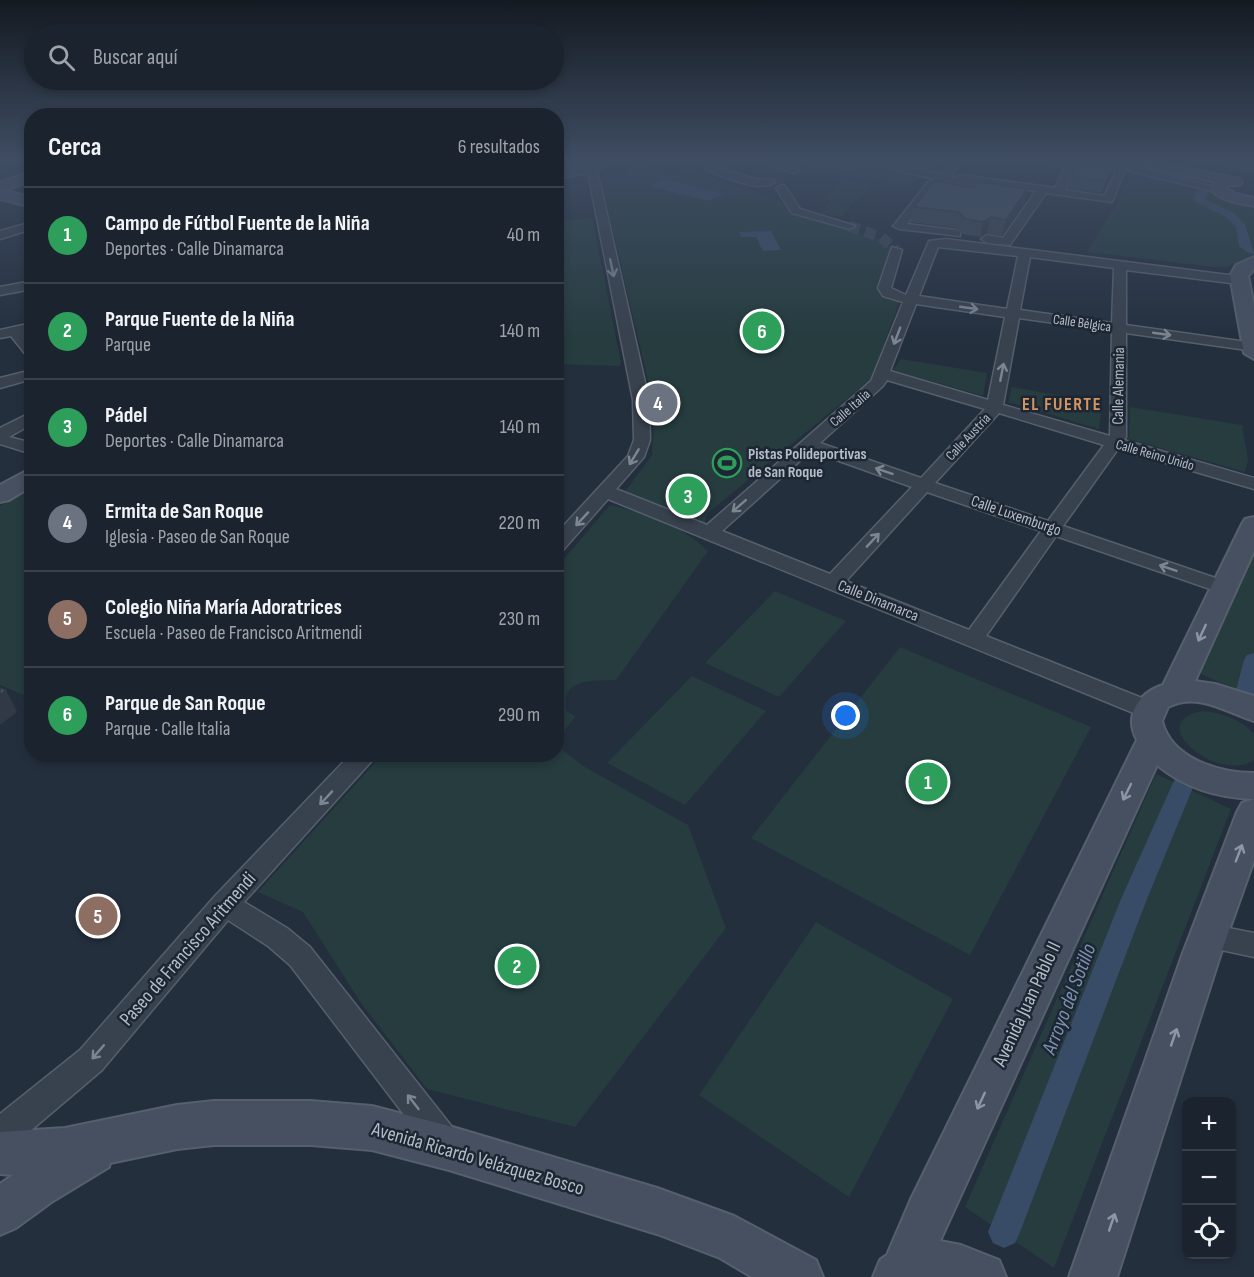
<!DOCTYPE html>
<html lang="es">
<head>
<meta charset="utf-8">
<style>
  :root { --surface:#1b232e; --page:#282f3a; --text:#f1f3f6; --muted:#a0a4aa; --line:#39404a; --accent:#8ab4f8 }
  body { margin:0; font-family:"Sofia Sans Condensed",sans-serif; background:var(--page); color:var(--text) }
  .controls { position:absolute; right:18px; bottom:18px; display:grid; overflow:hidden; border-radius:12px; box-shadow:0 3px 9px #0003 }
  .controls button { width:54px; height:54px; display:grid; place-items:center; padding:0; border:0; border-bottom:2px solid var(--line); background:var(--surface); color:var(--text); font:30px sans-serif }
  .you { position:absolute; left:846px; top:716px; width:21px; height:21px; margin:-15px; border:4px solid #fff; border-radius:50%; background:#1a73e8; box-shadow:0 0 0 9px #1a73e833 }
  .badge { display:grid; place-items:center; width:39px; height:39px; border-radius:50%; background:var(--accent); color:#fff; font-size:20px; font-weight:700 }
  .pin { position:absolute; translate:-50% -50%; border:3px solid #fff; box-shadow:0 2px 6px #0006 }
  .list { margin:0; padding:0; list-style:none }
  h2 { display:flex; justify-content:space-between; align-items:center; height:78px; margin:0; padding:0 24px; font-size:26px }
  h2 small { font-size:20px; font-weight:400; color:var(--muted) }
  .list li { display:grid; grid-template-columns:39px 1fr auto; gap:18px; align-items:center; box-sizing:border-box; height:96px; padding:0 24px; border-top:2px solid var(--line) }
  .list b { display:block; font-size:22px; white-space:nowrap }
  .list p { margin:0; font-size:20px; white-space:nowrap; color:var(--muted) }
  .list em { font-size:20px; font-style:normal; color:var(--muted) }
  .icon { flex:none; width:33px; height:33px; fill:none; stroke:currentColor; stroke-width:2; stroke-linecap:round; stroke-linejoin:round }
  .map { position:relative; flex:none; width:1254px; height:1277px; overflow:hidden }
  .search { position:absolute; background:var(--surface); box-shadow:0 3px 9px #0003; left:24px; top:24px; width:540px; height:66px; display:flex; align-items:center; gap:15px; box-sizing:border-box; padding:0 21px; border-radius:33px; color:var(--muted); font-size:22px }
  .panel { position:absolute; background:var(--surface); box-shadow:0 3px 9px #0003; left:24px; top:108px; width:540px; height:654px; border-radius:24px }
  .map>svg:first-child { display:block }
  .green { fill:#263c3f }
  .water { fill:#394c67 }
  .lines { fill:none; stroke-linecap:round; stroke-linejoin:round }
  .canal { fill:#394c67; fill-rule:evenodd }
  .street-tunnel { stroke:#3a4453; stroke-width:11; stroke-dasharray:11 6; stroke-linecap:butt }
  .street-casing { stroke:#565f6c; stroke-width:3 }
  .secondary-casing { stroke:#565f6c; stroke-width:4 }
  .street { fill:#38414e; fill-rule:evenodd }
  .secondary { fill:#465061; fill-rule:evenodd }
  .wall { fill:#3b4654 }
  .shaded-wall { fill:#303945 }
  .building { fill:#455162; stroke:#303945; stroke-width:1.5 }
  .oneway { stroke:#7c8592 }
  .oneway2 { stroke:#8e96a5 }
  .labels { text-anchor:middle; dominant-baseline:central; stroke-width:5; stroke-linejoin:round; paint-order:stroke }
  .far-street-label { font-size:14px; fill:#b4bcc9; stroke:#1d2633 }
  .street-label { font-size:16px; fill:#b4bcc9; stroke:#1d2633 }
  .poi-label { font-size:16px; font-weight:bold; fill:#b4bcc9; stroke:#1d2633; text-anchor:start }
  .far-district-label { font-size:18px; font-weight:bold; letter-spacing:1.5px; fill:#d59563; stroke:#1d2633 }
  .near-street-label { font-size:20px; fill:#b4bcc9; stroke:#1d2633 }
  .near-water-label { font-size:21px; font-style:italic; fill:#7c92b1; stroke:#1d2633 }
</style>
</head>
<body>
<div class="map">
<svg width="1254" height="1277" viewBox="0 0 1254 1277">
  <rect width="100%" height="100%" fill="#242f3e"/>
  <g class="green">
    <path d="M810 161H946L915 182 905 185 806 169Z"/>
    <path d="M641 164 687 178 699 174 785 202 789 209 798 214 883 240 892 250 881 281 900 300 872 378 708 513 704 524 624 493 652 455 654 421 650 389 600 175H626L627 168Z"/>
    <path d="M1132 172 1254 205V255L1227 267H1214L1087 252 1116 205Z"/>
    <path d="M845 180 875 186 852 204 842 217 821 213 831 201 840 202 823 198Z"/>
    <path d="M592 218 621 363 620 366 557 364V222Z"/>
    <path d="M901 359 987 373 983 396 893 370Z"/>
    <path d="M1012 387 1102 403 1099 429 1008 402Z"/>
    <path d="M1130 407 1242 425 1248 460 1245 472 1129 439Z"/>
    <path d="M23 492 32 493 31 698 0 685V506Z"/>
    <path d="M610 505C645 512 682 526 708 551L616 680C593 681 561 677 566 710L575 717 557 740V567Z"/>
    <path d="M1254 551V699L1195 671Z"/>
    <path d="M775 591 846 621 779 697 705 663Z"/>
    <path d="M900 647 1091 727 970 955 751 838Z"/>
    <path d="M692 676 766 711 685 805 607 763Z"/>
    <path d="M1203 711C1223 713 1240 719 1254 734V760C1220 785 1140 721 1203 711Z"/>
    <path d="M557 746 585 767 688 825 726 928 575 1127 427 1089 361 1003 303 912 258 892 382 755 556 754Z"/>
    <path d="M1156 774 1231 809 1054 1268 965 1207Z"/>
    <path d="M816 922 953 999 849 1197 699 1095Z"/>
  </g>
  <g class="water">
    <path d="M666 179 724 194 708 201 650 186Z"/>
    <path d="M771 231 781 250 763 251 756 237H741L739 232Z"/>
  </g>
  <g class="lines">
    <g class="canal">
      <path d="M1205 189 1210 192 1203 198 1234 213 1245 224 1254 254 1248 253 1239 246 1236 227 1226 217 1193 201 1195 193Z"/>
      <path d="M1254 653V696L1245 701 1238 699 1235 694 1244 660 1247 655Z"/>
      <path d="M1183 776 1191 779 1194 785 1147 899 1020 1232 1015 1243 1004 1248 993 1243 988 1232 1121 899 1172 785 1175 779Z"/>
    </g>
    <path class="street-tunnel" d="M849 226 881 237 896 250"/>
    <g class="street-casing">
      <g id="street">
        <path d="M603 161H616L597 170 649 400 650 440 644 457 616 489 707 525 871 381 903 302 883 296 878 288 892 247 902 250 891 288 906 295 929 241 946 239 1244 277V283L1239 284 1126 270V325L1254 343V351L1126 333V437L1124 440 1254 478V489L1118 449 1063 526 1230 583 1233 587 1230 591H1216L1056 536 986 636 1157 704 1160 710 1157 716 1149 718 1141 716 608 499 563 550 556 552V534L628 456 634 440 633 400 588 173 556 179V173ZM938 247 1018 256 1007 309 919 296ZM1030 257 1114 268 1112 323 1020 310ZM916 304 1005 317 988 400 890 371ZM1019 318 1112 331 1110 436 1003 405ZM887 380 985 409 921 478 820 443 883 386ZM999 413 1104 445 1048 521 935 483ZM811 451 912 487 830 574 722 531ZM927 492 1041 531 969 630 846 581Z"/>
        <path d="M755 161H771L799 170 794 173Z"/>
        <path d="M899 161H910L904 167 942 174 952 161H962L951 176 953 178 961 175 1055 188 1064 170 1069 167 1074 170 1065 190 1104 196 1116 172 1112 167 1093 161H1111L1222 189 1217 192 1125 170 1112 202 1046 193 1010 245 987 243 981 239 987 235 1003 238 1036 191 1025 189 1007 193 954 185 948 181 936 186 907 224 956 230 960 232V236L899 229 893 226 895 224 928 182 936 179 892 170 891 168Z"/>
        <path d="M711 166 756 179 774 180 775 182C759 194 725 176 707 171L706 169Z"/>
        <path d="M781 185 785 186 800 209 855 226 849 229 792 213 776 188Z"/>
        <path d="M32 222V229L0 239V231Z"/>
        <path d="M32 281V289L0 295V287Z"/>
        <path d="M32 323V331L24 333 32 343V357L27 356 11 336 0 338V330Z"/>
        <path d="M32 370V379L0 388V378Z"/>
        <path d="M32 412V424L9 437 32 443V454L0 444V428Z"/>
        <path d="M351 754H378L244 902 287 928 310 947 456 1132 461 1143 456 1154 445 1159 434 1154 290 965 268 946 228 920 102 1070 29 1132 0 1148V1114L80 1050 215 896Z"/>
        <path d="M1208 924 1254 933V957L1198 945 1194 936 1198 927Z"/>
      </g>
    </g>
    <g class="secondary-casing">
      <g id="secondary">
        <path d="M1147 161 1240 179 1242 182 1240 185H1228L1226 188 1236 194 1254 198V206C1238 203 1221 201 1210 189L1215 182 1147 167Z"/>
        <path d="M32 172V181L4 190 32 198V207L0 199V182Z"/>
        <path d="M1254 257V269L1248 276 1254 306V359L1244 353 1230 276 1236 265Z"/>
        <path d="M32 468V486L9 500 0 502V485Z"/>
        <path d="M1254 517V551L1195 681 1215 684 1254 696V721C1225 712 1199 692 1168 707L1162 721C1171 759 1220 773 1254 773V799C1218 798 1185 788 1157 765L940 1241 961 1245 999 1260 1006 1277H873L880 1260 887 1255 911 1199 1137 740C1124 716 1138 693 1163 685L1242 524 1245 519Z"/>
        <path d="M1254 799V860L1221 953 1117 1277H1069L1183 953 1237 812 1242 803Z"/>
        <path d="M214 1101H311L372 1106 449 1126 657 1188 734 1216 816 1260 823 1277H752L720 1258 657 1234 449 1170 372 1150 311 1145H214L177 1149 110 1163 109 1167 53 1201 16 1228 0 1235V1184L13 1175 0 1174V1132L65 1128 177 1105Z"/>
      </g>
    </g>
    <use href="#street" class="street"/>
    <use href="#secondary" class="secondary"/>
  </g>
  <g class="wall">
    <path d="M1010 161H1114L1112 170 1101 193 1068 188 1071 176 1075 169 1070 165 1062 169Z"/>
    <path d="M1225 161H1254V172L1229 170Z"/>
    <path d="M974 188 1027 189 1024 204 1002 236 987 233 980 237 962 234 956 228 911 222 914 207Z"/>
  </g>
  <g class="shaded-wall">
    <path d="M1064 161H1071L1070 165 1062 169Z"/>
    <path d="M1114 161 1112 170 1101 193 1105 181Z"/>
    <path d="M1027 189 1024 204 1002 236 1006 220Z"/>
    <path d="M991 217 987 233 980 237 983 222Z"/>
    <path d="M6 690 17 712 0 725V695Z"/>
  </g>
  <g class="building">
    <path d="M1078 161H1114L1105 181 1071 176Z"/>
    <path d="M934 181 974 188 979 182 1027 189 1006 220 991 217 983 222 965 219 959 212 914 207Z"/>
    <path d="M0 688 6 690 0 695Z"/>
  </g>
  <defs><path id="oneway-shaft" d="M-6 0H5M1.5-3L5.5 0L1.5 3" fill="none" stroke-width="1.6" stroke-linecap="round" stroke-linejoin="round" transform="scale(1.5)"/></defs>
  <g class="oneway">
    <use href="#oneway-shaft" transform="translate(612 268) rotate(78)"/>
    <use href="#oneway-shaft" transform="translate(969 308) rotate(8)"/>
    <use href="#oneway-shaft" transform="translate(1162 334) rotate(8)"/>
    <use href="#oneway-shaft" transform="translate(897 336) rotate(111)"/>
    <use href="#oneway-shaft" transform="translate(1002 372) rotate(-79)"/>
    <use href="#oneway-shaft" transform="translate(634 457) rotate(121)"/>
    <use href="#oneway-shaft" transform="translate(884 471) rotate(-161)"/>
    <use href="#oneway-shaft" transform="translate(739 506) rotate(139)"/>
    <use href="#oneway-shaft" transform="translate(582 519) rotate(133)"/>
    <use href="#oneway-shaft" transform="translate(873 540) rotate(-47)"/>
    <use href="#oneway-shaft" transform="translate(1168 568) rotate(-161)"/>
    <use href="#oneway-shaft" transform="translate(326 798) rotate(133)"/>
    <use href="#oneway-shaft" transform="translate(98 1052) rotate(131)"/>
    <use href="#oneway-shaft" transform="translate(413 1102) rotate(-128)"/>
  </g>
  <g class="oneway2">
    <use href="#oneway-shaft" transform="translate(1202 633) rotate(115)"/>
    <use href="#oneway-shaft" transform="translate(1127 792) rotate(116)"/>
    <use href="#oneway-shaft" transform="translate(1239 853) rotate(-69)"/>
    <use href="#oneway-shaft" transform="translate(1174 1037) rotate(-71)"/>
    <use href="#oneway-shaft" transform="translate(981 1101) rotate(115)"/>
    <use href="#oneway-shaft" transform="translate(1112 1222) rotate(-71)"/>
  </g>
  <linearGradient id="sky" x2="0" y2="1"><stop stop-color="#141a22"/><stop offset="0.47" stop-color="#3f4d63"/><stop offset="1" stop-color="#3f4d63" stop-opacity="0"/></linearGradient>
  <rect width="1254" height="340" fill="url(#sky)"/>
  <defs>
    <g id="stadium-ring" transform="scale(1.5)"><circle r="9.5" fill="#1d2633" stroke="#2e9e5b" stroke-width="1.5"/><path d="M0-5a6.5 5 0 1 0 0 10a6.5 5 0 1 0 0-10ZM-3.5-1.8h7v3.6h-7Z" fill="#2e9e5b"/></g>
  </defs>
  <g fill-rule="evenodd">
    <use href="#stadium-ring" x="727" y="463"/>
  </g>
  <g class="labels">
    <g class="far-street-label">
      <text transform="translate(1082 323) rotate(8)">Calle Bélgica</text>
      <text transform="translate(850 408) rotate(-41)">Calle Italia</text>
      <text transform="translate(968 437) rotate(-47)">Calle Austria</text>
      <text transform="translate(1155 455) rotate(16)">Calle Reino Unido</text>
    </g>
    <g class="street-label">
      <text transform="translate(1119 386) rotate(-89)">Calle Alemania</text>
      <text transform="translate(1016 516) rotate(19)">Calle Luxemburgo</text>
      <text transform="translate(878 601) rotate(22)">Calle Dinamarca</text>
    </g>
    <g class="poi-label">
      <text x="748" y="454">Pistas Polideportivas<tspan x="748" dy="18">de San Roque</tspan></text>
    </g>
    <g class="far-district-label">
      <text x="1062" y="404">EL FUERTE</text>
    </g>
    <g class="near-street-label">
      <text transform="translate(188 949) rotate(-49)">Paseo de Francisco Aritmendi</text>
      <text transform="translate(1027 1004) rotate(-65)">Avenida Juan Pablo II</text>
      <text transform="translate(478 1159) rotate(16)">Avenida Ricardo Velázquez Bosco</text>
    </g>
    <g class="near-water-label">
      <text transform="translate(1069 999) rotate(-69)">Arroyo del Sotillo</text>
    </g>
  </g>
</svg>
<div class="controls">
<button>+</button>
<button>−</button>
<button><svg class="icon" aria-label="locate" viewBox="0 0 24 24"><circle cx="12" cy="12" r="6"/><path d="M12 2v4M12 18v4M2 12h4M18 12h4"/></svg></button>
</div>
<div class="you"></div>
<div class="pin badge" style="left:928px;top:782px;background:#2e9e5b">1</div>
<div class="pin badge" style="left:517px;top:966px;background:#2e9e5b">2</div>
<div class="pin badge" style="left:688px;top:496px;background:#2e9e5b">3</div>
<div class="pin badge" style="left:658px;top:403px;background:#6b7280">4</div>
<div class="pin badge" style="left:98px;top:916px;background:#8d6e63">5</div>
<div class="pin badge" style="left:762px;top:331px;background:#2e9e5b">6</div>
<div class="search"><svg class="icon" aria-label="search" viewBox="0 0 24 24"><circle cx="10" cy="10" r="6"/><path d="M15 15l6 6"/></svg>Buscar aquí</div>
<section class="panel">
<h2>Cerca<small>6 resultados</small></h2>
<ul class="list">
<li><span class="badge" style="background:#2e9e5b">1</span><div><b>Campo de Fútbol Fuente de la Niña</b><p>Deportes · Calle Dinamarca</p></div><em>40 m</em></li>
<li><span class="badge" style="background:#2e9e5b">2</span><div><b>Parque Fuente de la Niña</b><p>Parque</p></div><em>140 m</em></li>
<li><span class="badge" style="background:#2e9e5b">3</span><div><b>Pádel</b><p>Deportes · Calle Dinamarca</p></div><em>140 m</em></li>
<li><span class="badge" style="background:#6b7280">4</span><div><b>Ermita de San Roque</b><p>Iglesia · Paseo de San Roque</p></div><em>220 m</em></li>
<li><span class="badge" style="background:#8d6e63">5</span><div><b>Colegio Niña María Adoratrices</b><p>Escuela · Paseo de Francisco Aritmendi</p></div><em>230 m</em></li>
<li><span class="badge" style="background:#2e9e5b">6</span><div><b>Parque de San Roque</b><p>Parque · Calle Italia</p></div><em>290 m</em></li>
</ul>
</section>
</div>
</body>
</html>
